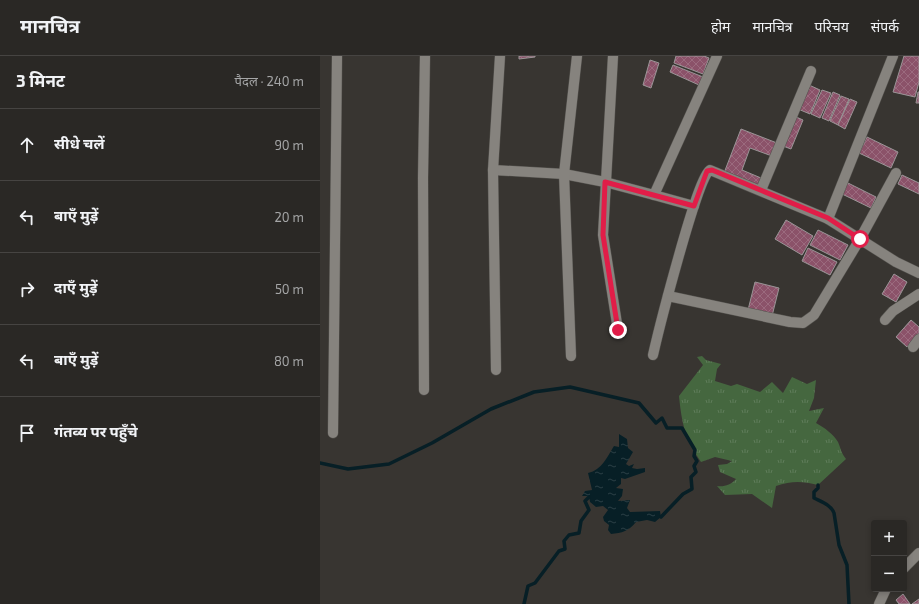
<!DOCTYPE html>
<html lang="hi">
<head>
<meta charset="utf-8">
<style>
  :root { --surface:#2a2825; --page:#32302d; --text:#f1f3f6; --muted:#a5a6a7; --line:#464442 }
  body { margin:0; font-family:"Exo 2","Noto Sans Devanagari",sans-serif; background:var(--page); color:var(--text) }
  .controls { position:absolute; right:12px; bottom:12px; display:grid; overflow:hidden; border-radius:4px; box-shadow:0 2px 6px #0003 }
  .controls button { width:36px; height:36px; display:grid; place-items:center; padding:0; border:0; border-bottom:1px solid var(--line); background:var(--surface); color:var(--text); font:20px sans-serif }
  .stop { position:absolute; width:12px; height:12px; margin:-9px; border:3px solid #e11d48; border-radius:50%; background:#fff }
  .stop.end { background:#e11d48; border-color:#fff; box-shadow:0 1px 4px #0008 }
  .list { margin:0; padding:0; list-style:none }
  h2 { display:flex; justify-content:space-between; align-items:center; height:52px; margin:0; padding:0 16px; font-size:17px }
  h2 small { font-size:13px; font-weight:400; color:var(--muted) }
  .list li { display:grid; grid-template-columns:26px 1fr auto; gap:12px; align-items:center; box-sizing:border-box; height:72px; padding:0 16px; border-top:1px solid var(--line) }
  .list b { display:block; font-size:15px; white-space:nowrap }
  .list em { font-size:13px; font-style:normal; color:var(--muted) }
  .icon { flex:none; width:22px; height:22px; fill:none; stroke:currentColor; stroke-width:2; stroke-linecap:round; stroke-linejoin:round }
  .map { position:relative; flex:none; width:599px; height:548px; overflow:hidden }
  header { display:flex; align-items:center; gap:24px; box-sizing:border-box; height:56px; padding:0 20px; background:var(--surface); border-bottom:1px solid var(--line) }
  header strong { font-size:19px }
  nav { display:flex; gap:22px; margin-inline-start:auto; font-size:14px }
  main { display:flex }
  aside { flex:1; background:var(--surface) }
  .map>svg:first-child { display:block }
  .grass { fill:url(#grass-tufts) }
  .water { fill:url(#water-ripples) }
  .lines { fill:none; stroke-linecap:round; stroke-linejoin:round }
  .stream { stroke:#071f26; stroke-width:3.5 }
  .building { fill:url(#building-cross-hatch); stroke:#9b9597 }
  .minor-casing { stroke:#54524e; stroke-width:11 }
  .minor { stroke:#86837e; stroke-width:10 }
  .route { stroke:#e11d48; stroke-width:5 }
</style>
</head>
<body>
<header>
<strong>मानचित्र</strong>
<nav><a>होम</a><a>मानचित्र</a><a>परिचय</a><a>संपर्क</a></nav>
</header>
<main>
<aside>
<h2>3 मिनट<small>पैदल · 240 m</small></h2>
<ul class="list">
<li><svg class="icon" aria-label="ahead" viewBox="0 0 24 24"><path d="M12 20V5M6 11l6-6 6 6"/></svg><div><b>सीधे चलें</b></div><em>90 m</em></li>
<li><svg class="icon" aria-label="left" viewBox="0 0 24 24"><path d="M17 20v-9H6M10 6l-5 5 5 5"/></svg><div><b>बाएँ मुड़ें</b></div><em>20 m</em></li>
<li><svg class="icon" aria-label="right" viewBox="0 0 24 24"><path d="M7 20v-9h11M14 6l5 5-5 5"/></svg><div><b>दाएँ मुड़ें</b></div><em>50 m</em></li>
<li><svg class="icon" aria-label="left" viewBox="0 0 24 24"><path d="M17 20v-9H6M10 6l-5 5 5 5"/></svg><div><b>बाएँ मुड़ें</b></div><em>80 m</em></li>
<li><svg class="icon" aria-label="arrive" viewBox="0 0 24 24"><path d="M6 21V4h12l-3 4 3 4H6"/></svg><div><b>गंतव्य पर पहुँचे</b></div></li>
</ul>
</aside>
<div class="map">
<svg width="599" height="548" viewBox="0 0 599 548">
  <defs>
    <pattern id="grass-tufts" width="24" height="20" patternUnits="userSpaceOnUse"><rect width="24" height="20" fill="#45673f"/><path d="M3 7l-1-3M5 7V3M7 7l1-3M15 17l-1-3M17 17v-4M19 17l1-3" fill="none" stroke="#5f7c5a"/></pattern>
    <pattern id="water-ripples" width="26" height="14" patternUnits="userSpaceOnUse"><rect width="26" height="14" fill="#071f26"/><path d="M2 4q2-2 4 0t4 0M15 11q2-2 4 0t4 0" fill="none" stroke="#2b3f45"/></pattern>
    <pattern id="building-cross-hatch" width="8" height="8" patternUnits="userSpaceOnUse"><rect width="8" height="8" fill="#8b5269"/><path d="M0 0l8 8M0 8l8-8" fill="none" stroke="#9b6a7e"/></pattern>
  </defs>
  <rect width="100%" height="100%" fill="#383531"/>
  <path class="grass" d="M382 300 386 304 401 308 397 313 395 325 411 330 417 328 440 336 452 326 463 337 472 321 487 328 496 324 494 342 489 355 504 352 496 367C505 372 513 378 518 386 521 393 521 397 526 403L498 429C482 425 471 425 456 430L452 452 432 438 405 439 397 430C404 431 411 429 416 423L400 416 398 409 407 408 412 405 395 401 381 406C365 382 362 369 359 340L383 309 377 301Z"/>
  <path class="water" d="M299 378 307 383 308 392 313 396 306 408 309 410 314 408 312 412 317 413 325 412V416L305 423 301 422V428L296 432 303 433 302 440 298 445 310 444 307 452 310 456 340 455 341 461 335 466 327 464 316 466C309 475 302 477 291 478L288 474 289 469 284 465 283 461 288 454 283 450 276 451 270 446 269 440H262L265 435 272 434 268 417C282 414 287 401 294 390L299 391Z"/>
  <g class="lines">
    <g class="stream">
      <path d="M0 407 28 413 69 408 112 387 171 353 214 336 250 331 319 347 336 367 342 362 347 372H362L375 394 374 400 377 405 374 410 376 416 371 421 372 433 363 438 341 461"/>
      <path d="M498 429V432L494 436V442C502 446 511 449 514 457L519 489 527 509 529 548"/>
      <path d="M204 548 208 530 215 527 239 495 245 493 244 485 249 479 259 477 261 465 269 454 265 445 269 441"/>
    </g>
  </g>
  <g class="building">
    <path d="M199 0H215V1L199 3Z"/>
    <path d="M356 0H384L389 2 383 18 354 7Z"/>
    <path d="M584 0H599V26L595 41 573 36Z"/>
    <path d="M330 4 339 7 331 32 323 29Z"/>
    <path d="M353 9 383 21 379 29 350 16Z"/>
    <path d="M489 29 500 34 490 58 478 53Z"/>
    <path d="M502 34 511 37 500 62 491 58Z"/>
    <path d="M513 36 520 39 509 65 502 62Z"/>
    <path d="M598 36H599V47H596Z"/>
    <path d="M521 40 529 43 518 69 510 65Z"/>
    <path d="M530 43 537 46 525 73 518 69Z"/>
    <path d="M474 60 483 64 471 93 463 90Z"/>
    <path d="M421 73 457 87 452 100 430 92 422 114 441 122 438 130 404 117Z"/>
    <path d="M547 81 578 96 571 112 539 97Z"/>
    <path d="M582 119 599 127V138L578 128Z"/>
    <path d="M526 126 556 141 551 152 520 137Z"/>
    <path d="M466 164 493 180 482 199 455 183Z"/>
    <path d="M498 174 528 189 520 204 490 189Z"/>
    <path d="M488 192 517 206 510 219 482 205Z"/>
    <path d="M574 218 587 226 576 246 562 238Z"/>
    <path d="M435 226 459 232 452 260 428 254Z"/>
    <path d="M591 264 599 271V277L587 291 576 281Z"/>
    <path d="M583 538 590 548H579L576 544Z"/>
    <path d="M599 543V548H592Z"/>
  </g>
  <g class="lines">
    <g class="minor-casing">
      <g id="minor">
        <path d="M293 0 283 179 298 274"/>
        <path d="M173 114 244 118 285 126 334 139 397 0"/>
        <path d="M441 134 491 15"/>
        <path d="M334 139 374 150"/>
        <path d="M508 163 573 0"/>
        <path d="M348 240 470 266 483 267 494 259 540 183 576 117"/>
        <path d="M565 264 573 255 599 238"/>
        <path d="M593 291 599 283"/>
        <path d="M333 299C338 277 378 118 390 114L508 163 576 206 599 217"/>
        <path d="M251 300 244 118 257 0"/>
        <path d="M176 314 173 114 180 0"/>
        <path d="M104 334 103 122 105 0"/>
        <path d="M13 377 17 0"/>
        <path d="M584 512 599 497"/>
        <path d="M559 548 566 533"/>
      </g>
    </g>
    <use href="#minor" class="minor"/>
  </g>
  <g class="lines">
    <path class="route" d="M298 274 283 179 285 126 374 150 387 115 392 114 508 162 540 183"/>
  </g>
</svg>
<div class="controls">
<button>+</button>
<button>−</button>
</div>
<div class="stop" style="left:540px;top:183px"></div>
<div class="stop end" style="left:298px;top:274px"></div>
</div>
</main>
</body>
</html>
